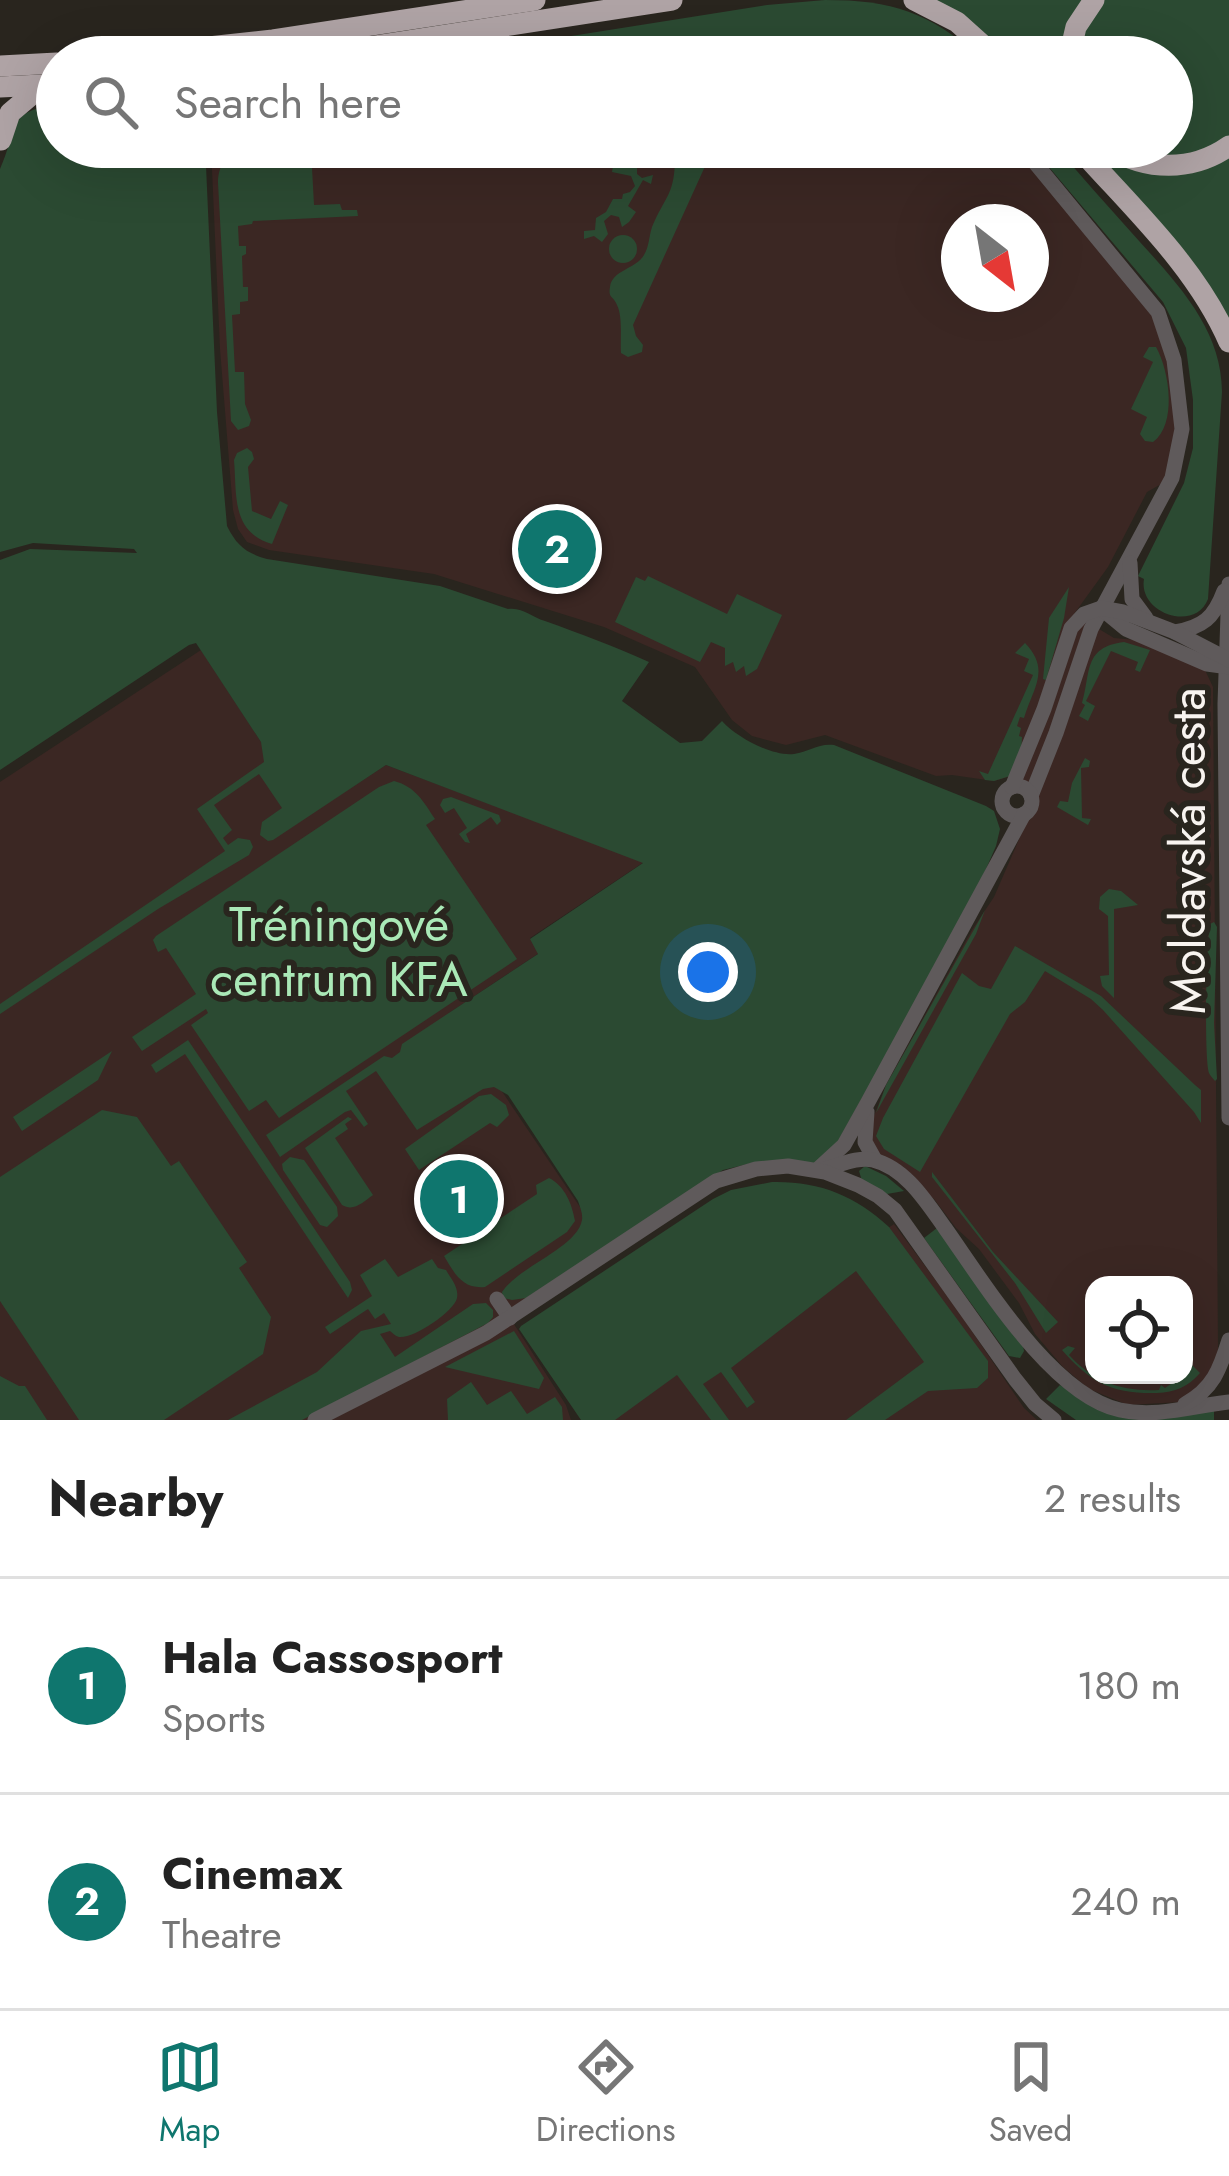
<!DOCTYPE html>
<html lang="en">
<head>
<meta charset="utf-8">
<style>
  :root { --surface:#fff; --page:#f6f6f6; --text:#222; --muted:#767676; --line:#e0e0e0; --accent:#0f766e }
  body { margin:0; font-family:Jost,sans-serif; background:var(--page); color:var(--text) }
  .controls { position:absolute; right:36px; bottom:36px; display:grid; overflow:hidden; border-radius:24px; box-shadow:0 12px 48px #0002 }
  .controls button { width:108px; height:108px; display:grid; place-items:center; padding:0; border:0; border-bottom:3px solid var(--line); background:var(--surface); color:var(--text); font:60px sans-serif }
  .compass { position:absolute; left:941px; top:204px; width:108px; height:108px; border-radius:50%; background:var(--surface); box-shadow:0 12px 48px #0002; rotate:149deg }
  .you { position:absolute; left:708px; top:972px; width:42px; height:42px; margin:-30px; border:9px solid #fff; border-radius:50%; background:#1a73e8; box-shadow:0 0 0 18px #1a73e833 }
  .badge { display:grid; place-items:center; width:78px; height:78px; border-radius:50%; background:var(--accent); color:#fff; font-size:39px; font-weight:700 }
  .pin { position:absolute; translate:-50% -50%; border:6px solid #fff; box-shadow:0 3px 12px #0006 }
  .list { margin:0; padding:0; list-style:none }
  h2 { display:flex; justify-content:space-between; align-items:center; height:156px; margin:0; padding:0 48px; font-size:51px }
  h2 small { font-size:39px; font-weight:400; color:var(--muted) }
  .list li { display:grid; grid-template-columns:78px 1fr auto; gap:36px; align-items:center; box-sizing:border-box; height:216px; padding:0 48px; border-top:3px solid var(--line) }
  .list b { display:block; font-size:45px; white-space:nowrap }
  .list p { margin:0; font-size:39px; white-space:nowrap; color:var(--muted) }
  .list em { font-size:39px; font-style:normal; color:var(--muted) }
  .icon { flex:none; width:66px; height:66px; fill:none; stroke:currentColor; stroke-width:2; stroke-linecap:round; stroke-linejoin:round }
  .map { position:relative; flex:none; width:1229px; height:1420px; overflow:hidden }
  .search { position:absolute; background:var(--surface); box-shadow:0 12px 48px #0002; left:36px; right:36px; top:36px; height:132px; display:flex; align-items:center; gap:30px; box-sizing:border-box; padding:0 42px; border-radius:66px; color:var(--muted); font-size:45px }
  .sheet { height:588px; background:var(--surface) }
  nav { display:flex; justify-content:space-around; align-items:center; box-sizing:border-box; height:168px; border-top:3px solid var(--line); background:var(--surface); font-size:33px; color:var(--muted) }
  nav a { display:grid; justify-items:center; gap:6px }
  nav .on { color:var(--accent) }
  .map>svg:first-child { display:block }
  .commercial { fill:#3b2723; fill-rule:evenodd }
  .green { fill:#2b4a32 }
  .lines { fill:none; stroke-linecap:round; stroke-linejoin:round }
  .minor { stroke:#5f5a5b; stroke-width:15 }
  .highway { stroke:#afa3a5; stroke-width:21 }
  .labels { text-anchor:middle; dominant-baseline:central; stroke-width:12; stroke-linejoin:round; paint-order:stroke }
  .street-label { font-size:48px; fill:#f8f4f0; stroke:#29251e }
  .park-label { font-size:48px; fill:#aae9b7; stroke:#29251e }
</style>
</head>
<body>
<div class="map">
<svg width="1229" height="1420" viewBox="0 0 1229 1420">
  <rect width="100%" height="100%" fill="#29251e"/>
  <g class="commercial">
    <path d="M211 147H1022L1158 312 1179 393 1172 478 1147 492 1108 567 1074 614 1114 638 1136 640 1205 670 1213 687 1218 1349 1212 1376 1181 1402 1128 1405 1089 1389 1063 1367 1035 1334 1019 1303 979 1249 956 1228 934 1199 870 1146V1126L886 1085 972 930 994 897 1040 791 1011 776 994 781 952 775 936 776 825 735 786 745 752 736 732 720 695 667 604 627 434 574 269 550 247 542 238 529 233 510 220 349ZM959 222H1031V294H959ZM1094 1285H1184V1375H1094Z"/>
    <path d="M201 650 309 815 386 765 644 862 530 938 539 953 449 1013 609 1250 510 1318 566 1405 571 1420H0V782Z"/>
    <path d="M894 1224 957 1309 1024 1408 1037 1420H607Z"/>
  </g>
  <g class="green">
    <path d="M825 0C893 0 928 12 980 57H439L767 5Z"/>
    <path d="M936 0H1086L1063 57H1008L963 17Z"/>
    <path d="M1102 0H1229V139L1181 159 1122 147H1172V57H1076L1077 44Z"/>
    <path d="M57 106V147H219L209 157 206 166 217 412 227 526C237 546 246 553 267 559L440 586 508 609C523 607 531 617 545 621 581 634 614 646 649 662L622 701 680 743 702 741 722 721C736 737 773 757 794 754 809 752 818 743 834 745L986 806 994 811 1000 829 996 846 969 908 829 1157 818 1163 756 1162 723 1170 526 1298 512 1300 503 1298 502 1292C519 1266 577 1248 582 1220 583 1214 580 1207 578 1201L508 1095 494 1087 483 1089 417 1130 376 1071 346 1091 368 1124 364 1127 351 1110 345 1112 280 1157 266 1135 384 1056 392 1058 400 1052 402 1044 538 954 530 939 643 863 386 765 273 840 268 841 260 835 262 822 282 808 259 774 214 805 232 830 223 838 228 845 238 838 250 840 253 847 249 855 158 909 0 1014V1004L225 851 197 809 264 762 261 742 196 643 189 645 0 770V560L30 549 137 553 134 549 33 543 0 552V169C18 130 6 109 57 106Z"/>
    <path d="M379 147H633C583 153 532 151 482 151 449 151 412 154 379 147Z"/>
    <path d="M1032 147H1056C1081 176 1106 204 1131 232 1172 278 1222 326 1222 392L1208 599C1195 633 1138 613 1144 579L1138 576 1184 483 1193 448V400L1186 348 1163 302Z"/>
    <path d="M1088 147H1097L1121 163 1229 155V321Z"/>
    <path d="M334 148H346L374 163 312 168 314 205 340 204 342 210H357L358 216 253 221 252 224 238 226 239 246H246V254L242 256 243 287H248V301L240 302V314L232 315 235 372H244L245 404 251 420 249 426 238 430 231 421 218 183C218 167 225 155 241 152Z"/>
    <path d="M675 155 698 156 707 162 633 325 636 336 643 345 642 352 628 357 621 353C620 339 623 317 617 305 613 295 608 299 610 287 612 270 636 269 644 255 649 247 649 236 652 227 666 194 675 195 675 155Z"/>
    <path d="M639 158 648 160 637 164V174L642 178 653 175 651 184 643 180 628 206 636 212 629 222 622 227 619 217 611 215 604 221 608 234 602 242 594 236 584 239V231L595 230 596 218 606 212 613 199H622L623 194 630 192 635 186 631 176 612 172 613 166 620 164 630 167Z"/>
    <circle cx="623" cy="249" r="14"/>
    <path d="M1149 347H1156C1170 372 1177 425 1153 442L1145 441 1140 434 1147 417 1131 409 1153 362 1143 357Z"/>
    <path d="M247 448 252 452 254 459 248 467 252 511 271 519 280 501 288 505 272 544C231 532 237 495 234 460L237 453Z"/>
    <path d="M648 576 727 614 737 594 782 615 757 669 746 676 744 666 736 672 733 662 725 666V648L711 642 700 662 615 622 636 577 645 581Z"/>
    <path d="M1069 587 1064 618 1046 680 1043 679 1049 618Z"/>
    <path d="M1124 642 1150 650 1140 672 1135 670 1138 662 1111 651 1086 701 1095 706 1088 721 1079 716 1085 705 1082 703C1091 673 1083 647 1124 642Z"/>
    <path d="M1025 643C1051 670 1033 688 1024 718L1020 717 1017 726 1021 728 1019 736 1022 737 1021 757 1010 776 994 781 985 780 979 771 988 774 1033 675 1024 671 1029 659 1015 653Z"/>
    <path d="M1085 758 1090 761 1089 767 1081 768 1082 818 1091 819 1088 825 1057 807 1060 801 1068 802 1072 783Z"/>
    <path d="M394 781C416 787 423 801 435 819L426 825 517 959 279 1118 266 1100 249 1111 191 1025 208 1013 206 1009 142 1051 132 1037 196 994 166 948 158 952 153 940 156 936 379 787Z"/>
    <path d="M451 797 499 815 501 821 497 825 491 817 466 834 470 843 465 842 459 834 467 828 454 808 445 813 440 805 443 799Z"/>
    <path d="M1109 889 1121 891 1138 905 1114 909V998L1102 986 1100 976 1109 975 1108 916 1099 909 1100 897Z"/>
    <path d="M985 910 976 934 876 1113 886 1085Z"/>
    <path d="M1214 922 1217 927 1214 1023 1217 1079 1215 1081C1213 1078 1210 1076 1209 1073 1204 1058 1206 943 1210 924Z"/>
    <path d="M1015 946 1101 996 1195 1085 1201 1090V1123L1194 1112 1103 1010 1091 999 1045 971 1025 1002 1010 1014 920 1172 884 1149 876 1136 883 1118 962 973 979 986 991 989Z"/>
    <path d="M188 1040 350 1282 352 1290 348 1298 185 1054 156 1073 151 1065Z"/>
    <path d="M112 1051 98 1080 22 1131 13 1117Z"/>
    <path d="M491 1094 506 1105 509 1115 497 1127 490 1123 419 1170 405 1149 479 1096Z"/>
    <path d="M102 1110 137 1117 171 1166 179 1161 247 1262 239 1268 271 1317 263 1354 164 1420H79L0 1301V1177Z"/>
    <path d="M348 1117 352 1119 345 1124 348 1129 335 1138 373 1195C363 1202 354 1212 342 1205L305 1148Z"/>
    <path d="M290 1157 304 1160 337 1207 338 1216 327 1227 320 1225 283 1170 282 1164Z"/>
    <path d="M865 1166 886 1176 904 1191 887 1194 862 1181 859 1171Z"/>
    <path d="M932 1172 993 1252 1058 1322 1046 1333 1015 1283 932 1177Z"/>
    <path d="M549 1178C565 1186 572 1204 575 1221L567 1232 485 1287C462 1289 455 1274 444 1256L537 1194 536 1185Z"/>
    <path d="M772 1182C818 1181 855 1195 889 1227L988 1361V1378L977 1388 928 1391 885 1420H846L924 1362 856 1271 731 1368 755 1402 747 1408 721 1372 703 1384 729 1420H711L677 1375 615 1420H581L519 1329 521 1326 713 1199 731 1190Z"/>
    <path d="M937 1228 1023 1346 1024 1351 1020 1358 1009 1356 924 1238Z"/>
    <path d="M385 1259 398 1277 432 1259 438 1268 446 1270C451 1279 459 1287 457 1298 454 1312 413 1339 399 1337 395 1336 393 1333 390 1331L380 1334 395 1357 473 1304 486 1303 493 1310V1317L488 1323 302 1420H228L317 1372 361 1331 391 1324 384 1313 375 1319 368 1309 330 1334 325 1327 372 1296 360 1275Z"/>
    <path d="M514 1331 544 1378 539 1389 445 1367Z"/>
    <path d="M1068 1346 1075 1348 1069 1355C1094 1382 1123 1392 1159 1390L1161 1385 1165 1388 1184 1375 1192 1365 1200 1373C1188 1387 1175 1392 1157 1393 1112 1394 1091 1383 1062 1350Z"/>
    <path d="M0 1376 19 1386H25L47 1420H0Z"/>
    <path d="M471 1382 487 1405 511 1391 527 1414 555 1397 562 1407 563 1420H448L447 1399Z"/>
    <path d="M1060 1385C1113 1420 1150 1417 1214 1411V1420H1076L1046 1399Z"/>
  </g>
  <g class="lines">
    <g class="minor">
      <path d="M425 55 427 57"/>
      <path d="M1022 147 1158 312 1174 360 1182 429 1172 478 1091 629 1056 733 1031 796"/>
      <path d="M1130 563 1132 599 1146 618"/>
      <path d="M1229 584 1225 704 1229 1118"/>
      <path d="M1103 610 1126 629 1207 664 1229 667"/>
      <path d="M1175 632C1203 627 1214 618 1224 591"/>
      <circle cx="1017" cy="801" r="15"/>
      <path d="M1012 787 1044 709 1071 628 1084 614 1101 608 1123 612 1175 632 1229 660"/>
      <path d="M867 1112 865 1142 875 1160"/>
      <path d="M819 1168 844 1145 868 1102 1024 814"/>
      <path d="M820 1170C836 1167 857 1156 873 1160 906 1168 927 1203 945 1228 984 1283 1052 1395 1120 1410 1156 1418 1193 1406 1229 1402"/>
      <path d="M497 1299 510 1318"/>
      <path d="M1185 1404C1213 1389 1220 1369 1229 1340"/>
      <path d="M315 1420 486 1333 716 1181 756 1169 788 1166 825 1172 858 1185 878 1196 895 1210 1015 1379 1035 1404 1054 1420"/>
    </g>
    <g class="highway">
      <path d="M914 0 957 22 996 57"/>
      <path d="M116 57 273 40 535 0"/>
      <path d="M305 57 672 0"/>
      <path d="M1069 57 1076 27 1094 0"/>
      <path d="M0 66 57 63"/>
      <path d="M0 87 41 85"/>
      <path d="M1 140 10 113 43 85"/>
      <path d="M1078 147C1132 208 1196 266 1229 342"/>
      <path d="M1108 147C1146 171 1192 172 1229 146"/>
    </g>
  </g>
  <g class="labels">
    <g class="street-label">
      <text transform="translate(1188 851) rotate(-90)">Moldavská cesta</text>
    </g>
    <g class="park-label">
      <text x="339" y="924">Tréningové<tspan x="339" dy="55">centrum KFA</tspan></text>
    </g>
  </g>
</svg>
<div class="controls">
<button><svg class="icon" aria-label="locate" viewBox="0 0 24 24"><circle cx="12" cy="12" r="6"/><path d="M12 2v4M12 18v4M2 12h4M18 12h4"/></svg></button>
</div>
<svg class="compass" viewBox="-18 -18 36 36"><path d="M0-13l5 13h-10z" fill="#e53935"/><path d="M0 13l5-13h-10z" fill="#767676"/></svg>
<div class="you"></div>
<div class="pin badge" style="left:459px;top:1199px">1</div>
<div class="pin badge" style="left:557px;top:549px">2</div>
<div class="search"><svg class="icon" aria-label="search" viewBox="0 0 24 24"><circle cx="10" cy="10" r="6"/><path d="M15 15l6 6"/></svg>Search here</div>
</div>
<section class="sheet">
<h2>Nearby<small>2 results</small></h2>
<ul class="list">
<li><span class="badge">1</span><div><b>Hala Cassosport</b><p>Sports</p></div><em>180 m</em></li>
<li><span class="badge">2</span><div><b>Cinemax</b><p>Theatre</p></div><em>240 m</em></li>
</ul>
</section>
<nav>
<a class="on"><svg class="icon" aria-label="map" viewBox="0 0 24 24"><path d="M3 6l6-2 6 2 6-2v14l-6 2-6-2-6 2zM9 4v14M15 6v14"/></svg>Map</a>
<a><svg class="icon" aria-label="directions" viewBox="0 0 24 24"><path d="M12 3l9 9-9 9-9-9zM9 14v-3h6M13 9l2 2-2 2"/></svg>Directions</a>
<a><svg class="icon" aria-label="saved" viewBox="0 0 24 24"><path d="M7 4h10v16l-5-4-5 4z"/></svg>Saved</a>
</nav>
</body>
</html>
